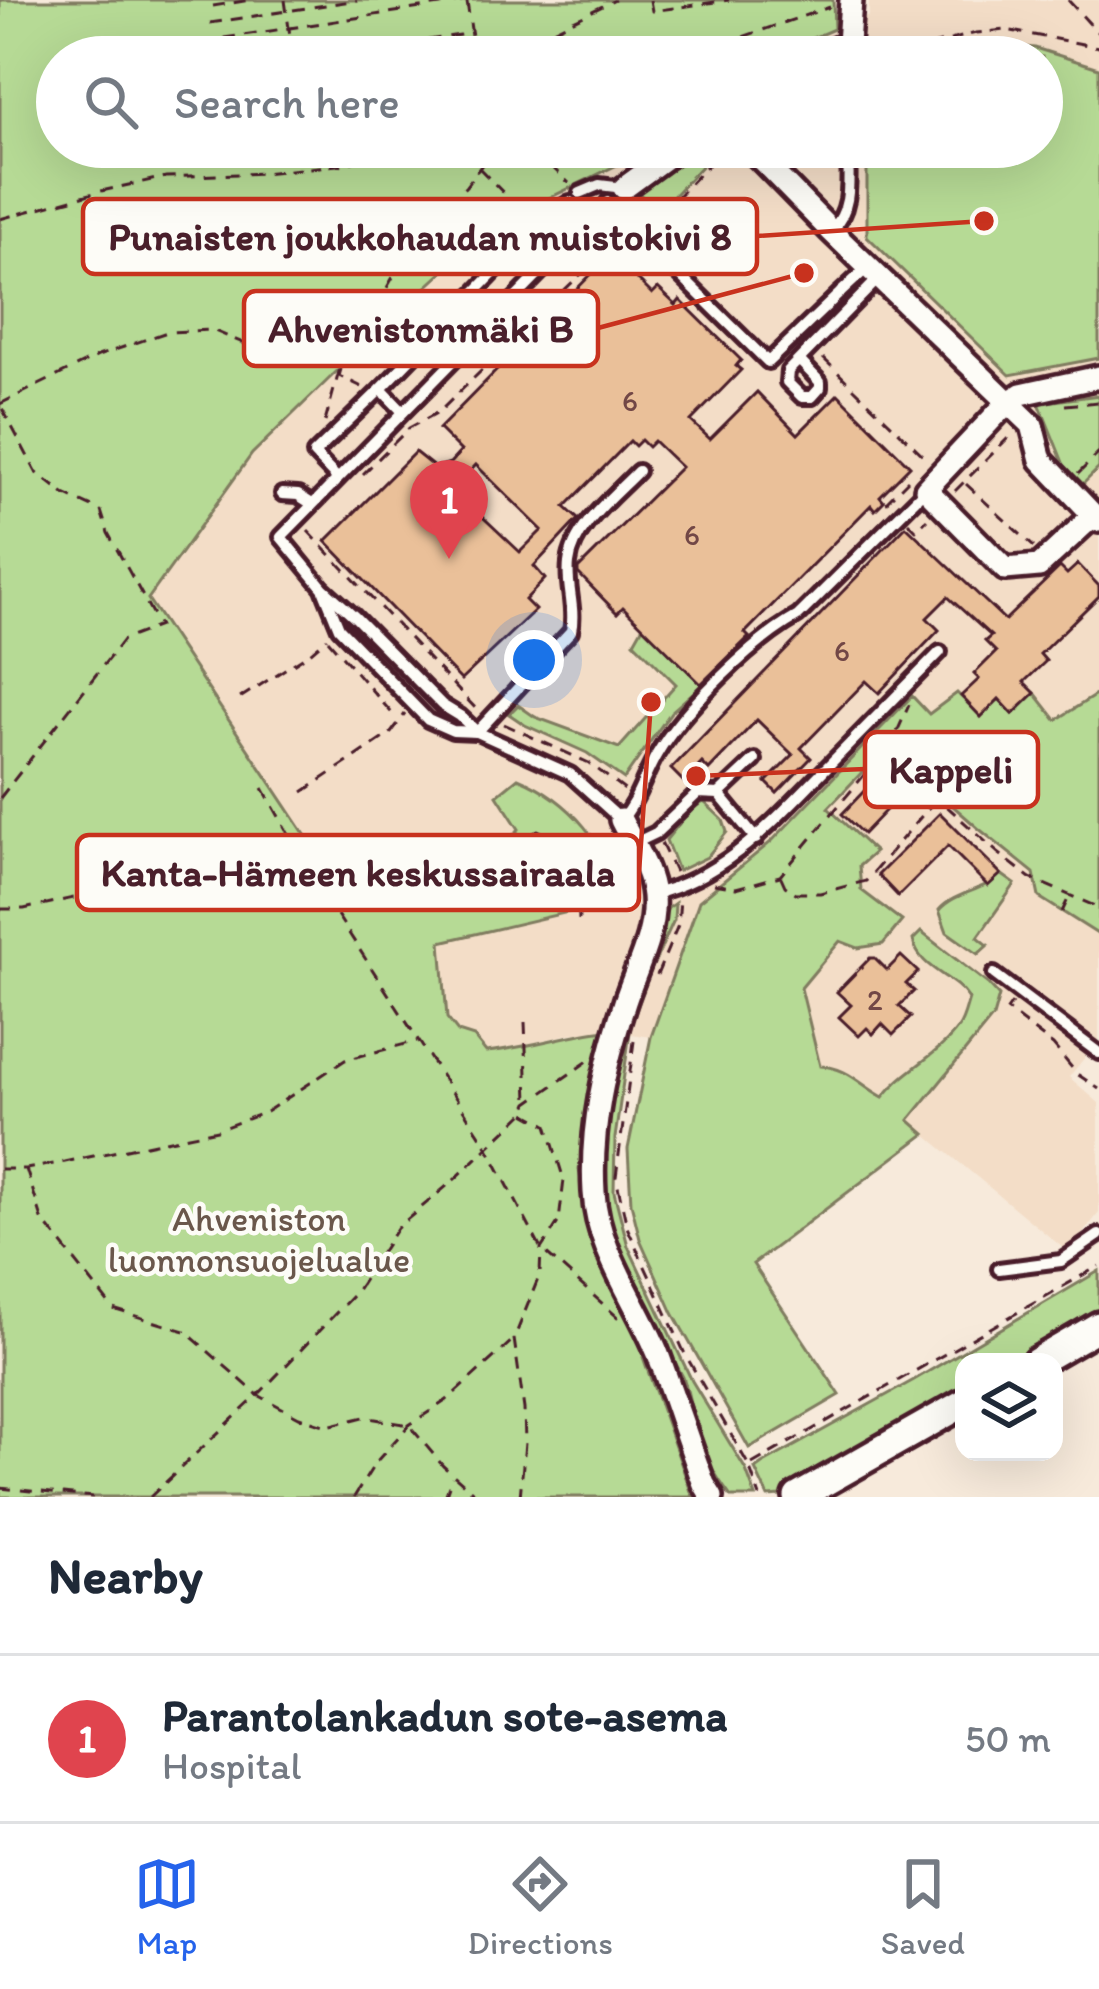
<!DOCTYPE html>
<html lang="en">
<head>
<meta charset="utf-8">
<style>
  :root { --surface:#fff; --page:#f6f6f7; --text:#1f2937; --muted:#747a83; --line:#e0e1e3; --accent:#2563eb }
  body { margin:0; font-family:Itim,sans-serif; background:var(--page); color:var(--text) }
  .controls { position:absolute; right:36px; bottom:36px; display:grid; overflow:hidden; border-radius:24px; box-shadow:0 12px 48px #0002 }
  .controls button { width:108px; height:108px; display:grid; place-items:center; padding:0; border:0; border-bottom:3px solid var(--line); background:var(--surface); color:var(--text); font:60px sans-serif }
  .you { position:absolute; left:534px; top:660px; width:42px; height:42px; margin:-30px; border:9px solid #fff; border-radius:50%; background:#1a73e8; box-shadow:0 0 0 18px #1a73e833 }
  .badge { display:grid; place-items:center; width:78px; height:78px; border-radius:50%; background:var(--accent); color:#fff; font-size:39px; font-weight:700 }
  .pin { position:absolute; translate:-50% -99px; filter:drop-shadow(0 3px 6px #0008) }
  .pin::after { content:''; position:absolute; top:63px; width:42px; height:36px; background:inherit; clip-path:polygon(0 0,100% 0,50% 100%) }
  .list { margin:0; padding:0; list-style:none }
  h2 { display:flex; justify-content:space-between; align-items:center; height:156px; margin:0; padding:0 48px; font-size:51px }
  h2 small { font-size:39px; font-weight:400; color:var(--muted) }
  .list li { display:grid; grid-template-columns:78px 1fr auto; gap:36px; align-items:center; box-sizing:border-box; height:168px; padding:0 48px; border-top:3px solid var(--line) }
  .list b { display:block; font-size:45px; white-space:nowrap }
  .list p { margin:0; font-size:39px; white-space:nowrap; color:var(--muted) }
  .list em { font-size:39px; font-style:normal; color:var(--muted) }
  .icon { flex:none; width:66px; height:66px; fill:none; stroke:currentColor; stroke-width:2; stroke-linecap:round; stroke-linejoin:round }
  .map { position:relative; flex:none; width:1099px; height:1497px; overflow:hidden }
  .search { position:absolute; background:var(--surface); box-shadow:0 12px 48px #0002; left:36px; right:36px; top:36px; height:132px; display:flex; align-items:center; gap:30px; box-sizing:border-box; padding:0 42px; border-radius:66px; color:var(--muted); font-size:45px }
  .sheet { height:324px; background:var(--surface) }
  nav { display:flex; justify-content:space-around; align-items:center; box-sizing:border-box; height:168px; border-top:3px solid var(--line); background:var(--surface); font-size:33px; color:var(--muted) }
  nav a { display:grid; justify-items:center; gap:6px }
  nav .on { color:var(--accent) }
  .map>svg:first-child { display:block }
  .built { fill:#f3ddc7 }
  .green { fill:#b6da95; stroke:#807c60; stroke-width:3 }
  .building { fill:#eac099; stroke:#4a1f2b; stroke-width:3; fill-rule:evenodd }
  .lines { fill:none; stroke-linecap:round; stroke-linejoin:round }
  .service-casing { stroke:#4a1f2b; stroke-width:20 }
  .minor-casing { stroke:#4a1f2b; stroke-width:30 }
  .secondary-casing { stroke:#4a1f2b; stroke-width:36 }
  .path { stroke:#4a1f2b; stroke-width:3; stroke-dasharray:12 9; stroke-linecap:butt }
  .service { stroke:#fdfcf7; stroke-width:10 }
  .minor { stroke:#fdfcf7; stroke-width:21 }
  .secondary { stroke:#fdfcf7; stroke-width:27 }
  .service-bridge-casing { stroke:#4a1f2b; stroke-width:20; stroke-linecap:butt }
  .service-bridge { stroke:#fdfcf7; stroke-width:10 }
  .labels { text-anchor:middle; dominant-baseline:central; stroke-width:9; stroke-linejoin:round; paint-order:stroke }
  .number-label { font-size:30px; fill:#724746 }
  .park-label { font-size:36px; fill:#6a574b; stroke:#fdfcf7 }
  .leader { fill:none; stroke:#c8321e; stroke-width:4.5 }
  .callout-dot { fill:#c8321e; stroke:#fdfcf7; stroke-width:4.5 }
  .callout { fill:#fdfcf7; stroke:#c8321e; stroke-width:4.5 }
  .callout-label { font-size:39px; text-anchor:middle; font-weight:bold; fill:#4a1f2b }
</style>
</head>
<body>
<div class="map">
<svg width="1099" height="1497" viewBox="0 0 1099 1497">
  <rect width="100%" height="100%" fill="#f7eadb"/>
  <filter id="ink" filterUnits="userSpaceOnUse"><feTurbulence type="fractalNoise" baseFrequency=".00833" numOctaves="2"/><feDisplacementMap in="SourceGraphic" scale="24" xChannelSelector="R" yChannelSelector="G"/><feConvolveMatrix kernelMatrix="1 2 1 2 8 2 1 2 1" color-interpolation-filters="sRGB"/></filter>
  <g filter="url(#ink)">
    <g class="built">
      <path d="M869 0H1099V135L1042 57H768L869 16Z"/>
      <path d="M642 147H867V236L1099 342V693L1056 721 1099 900V1040L1069 1077 1099 1103V1213L1068 1252 909 1121 823 1082 700 901 651 1037 605 1030 568 1034 519 1048 486 1052 474 1037 458 1032 447 1019 441 941 619 900 614 873 599 844 566 808 537 786 519 830 503 846 332 875 148 599 252 454 371 338 494 225 619 164Z"/>
    </g>
    <g class="green">
      <path d="M0 0H833L834 29 768 57H57V147H642L619 164 494 225 371 338 252 454 148 599 332 875 503 846 519 829 497 795 518 778C571 800 608 845 620 900L441 942 447 1018 458 1032 474 1037 486 1052C527 1048 565 1035 605 1030L594 1075 579 1169 591 1241 645 1352 643 1357 693 1497H0Z"/>
      <path d="M999 45 1035 48 1099 68V358L1010 375 867 236V147H1042V57H938Z"/>
      <path d="M688 147H719L665 205 656 208 638 193 639 189Z"/>
      <path d="M1099 395V468L1083 484 1064 465 1039 403Z"/>
      <path d="M643 626 702 685 671 712 624 779 587 753 525 725 509 714 518 705 535 717 619 748 676 684 634 642Z"/>
      <path d="M957 693 981 716 999 699 1013 714 1035 693 1056 720 1099 693V935L1039 897 1034 873 978 828 886 747 828 808 875 852 859 866 861 890 902 921 883 944 858 948 840 941 801 988 820 1066C848 1067 860 1085 883 1097 904 1070 938 1056 958 1028 964 1020 966 1008 969 999 954 975 919 970 913 940L921 932 988 984 999 996 993 1017 909 1120 925 1134 753 1264 840 1395 749 1448 673 1313 640 1239 631 1203 628 1149 651 1037 699 901 771 842 912 696 929 714Z"/>
      <path d="M704 802 723 820 727 832 707 857 678 871 666 840 691 809Z"/>
      <path d="M1001 874 1015 884 978 937 988 945 978 954 947 932 939 910C956 891 983 892 1001 874Z"/>
      <path d="M675 903 674 920 651 970 631 1025 615 1138 614 1192 628 1246 692 1381 746 1470 756 1497H731C717 1478 704 1458 697 1435 692 1416 690 1396 683 1377L621 1261 606 1214 600 1176 603 1130 623 1037 662 921 668 908Z"/>
      <path d="M1099 1271V1316L1016 1362H964V1391L782 1496 768 1497 755 1469 762 1464 914 1380Z"/>
    </g>
    <g class="building">
      <path d="M620 245 633 257 624 266 652 294 658 288 676 305 680 300 741 360 736 366 741 370 691 421 710 439 757 392 798 434 838 394 910 466 880 496 884 501 875 510 871 505 745 633 749 637 701 684 623 607 617 613 578 573V569L681 467 654 441 648 447 641 440 635 446 630 441 565 507 578 519 534 566 545 579 525 600 535 610 461 680 326 541 415 452 435 468 450 463 461 451 439 429ZM476 465 542 530 520 552 453 489Z"/>
      <path d="M906 526 1005 620 1060 567 1067 574 1078 564 1099 586V596L1040 654 1046 661 1024 682 1035 693 1013 714 999 699 981 717 961 696 979 679 974 674 996 652 985 641 991 636 948 597 927 618 939 630 879 693 866 681 801 748 811 758 777 793 766 782 793 755 757 720 709 770 702 763 684 782 671 769Z"/>
      <path d="M888 766 909 786 863 834 842 814Z"/>
      <path d="M940 813 1001 874 988 886 948 846 898 896 878 875Z"/>
      <path d="M901 956 918 972 906 984 914 991 899 1006 911 1017 893 1035 882 1024 873 1034 867 1028 859 1036 839 1017 851 1005 837 992 870 958H875L887 970Z"/>
    </g>
    <g class="lines">
      <g class="service-casing">
        <g id="service">
          <path d="M580 193 599 185 624 188"/>
          <path d="M608 202 635 231"/>
          <path d="M585 227 281 537 323 588 355 617 442 705 460 716 477 732 570 774 621 820C638 801 644 776 657 754 683 709 753 641 798 616L926 489"/>
          <path d="M831 231C854 208 848 178 848 147"/>
          <path d="M840 293 868 267"/>
          <path d="M799 360 820 382V388L812 397H802L787 382 788 371 879 278"/>
          <path d="M403 412 381 389 551 214 570 202"/>
          <path d="M337 478 314 454 381 389"/>
          <path d="M282 494 298 495 312 504"/>
          <path d="M324 591 339 628 428 720 453 731 477 732"/>
          <path d="M477 732 571 631C576 608 566 586 569 563 573 527 614 496 638 471"/>
          <path d="M719 794 755 760"/>
          <path d="M633 844 656 833 698 793 719 794 756 839"/>
          <path d="M653 894C728 876 777 817 829 765 866 727 903 690 940 652"/>
          <path d="M994 974 1099 1053"/>
          <path d="M999 1269 1061 1261 1099 1235"/>
        </g>
      </g>
      <g class="minor-casing">
        <g id="minor">
          <path d="M816 57 848 44 851 0"/>
          <path d="M749 147 831 231 1032 425 1041 460 1099 521"/>
          <path d="M624 188 680 147"/>
          <path d="M1094 515 1039 566 1005 569 926 489 1007 403 1021 394 1099 377"/>
          <path d="M621 820C633 844 651 870 653 896 656 934 636 968 625 1002 605 1065 590 1127 594 1192 597 1251 637 1301 658 1354 674 1397 688 1441 704 1484L712 1497"/>
        </g>
      </g>
      <g class="secondary-casing">
        <g id="secondary">
          <path d="M1037 1362 1099 1326"/>
          <path d="M798 1497 964 1403"/>
        </g>
      </g>
      <g class="path">
        <path d="M285 0 293 57"/>
        <path d="M650 0 652 11 729 0"/>
        <path d="M1068 0 1099 34"/>
        <path d="M467 2 475 57"/>
        <path d="M213 6 251 0"/>
        <path d="M210 23 357 0"/>
        <path d="M224 38 467 1"/>
        <path d="M324 57 472 33"/>
        <path d="M421 57 472 50"/>
        <path d="M497 57 615 0"/>
        <path d="M684 57 830 7"/>
        <path d="M889 57 976 33 1006 30 1099 47"/>
        <path d="M540 147 554 169 569 183"/>
        <path d="M480 169 528 218"/>
        <path d="M587 204 617 237"/>
        <path d="M0 219 101 191 166 177 264 173 346 164 403 147"/>
        <path d="M644 220 650 223 658 217 725 147"/>
        <path d="M823 358 928 460"/>
        <path d="M341 369 339 376 362 387"/>
        <path d="M0 404 98 356 167 332 212 330 267 353 303 357 345 350 368 321 405 256 430 224 466 186 495 147"/>
        <path d="M1065 405 1099 402"/>
        <path d="M325 422 345 350"/>
        <path d="M363 474 409 428 440 411 619 237"/>
        <path d="M1078 474 1099 453"/>
        <path d="M966 484 1034 547"/>
        <path d="M955 491 1012 434"/>
        <path d="M888 503 887 501 908 480"/>
        <path d="M908 522 916 530 927 519"/>
        <path d="M308 531 479 712"/>
        <path d="M328 640 397 719"/>
        <path d="M240 698 310 653 327 638"/>
        <path d="M504 724 589 763 626 791"/>
        <path d="M894 742 938 783 932 790"/>
        <path d="M886 749 893 741 909 705"/>
        <path d="M263 788 313 878 487 1146 541 1249 621 1320"/>
        <path d="M303 792 391 733 405 714"/>
        <path d="M0 798 123 640 159 626 108 533 101 511 64 494 36 472 2 408"/>
        <path d="M661 843 675 872"/>
        <path d="M781 877 785 886 796 893H820L866 881 937 798"/>
        <path d="M714 884 736 888 780 876 885 750 997 852 1030 878 1099 908"/>
        <path d="M0 909H24L119 888 299 876 363 881 459 870 517 846 538 830C578 852 577 877 579 920"/>
        <path d="M1062 912 1069 897"/>
        <path d="M657 975 678 925 680 899"/>
        <path d="M1012 1003 1007 1010 1053 1045 1077 1074 1099 1089"/>
        <path d="M525 1022 528 1101"/>
        <path d="M634 1041 616 1177 627 1227 685 1354 749 1466 760 1497"/>
        <path d="M0 1169H26L65 1162 217 1130 266 1112 345 1060 417 1041"/>
        <path d="M26 1169 42 1219 113 1309 185 1331 258 1395 299 1417 327 1426 364 1417 409 1425 443 1466 479 1497"/>
        <path d="M752 1464 1099 1266"/>
        <path d="M0 1488 93 1497"/>
        <path d="M150 1497 258 1395 355 1293 397 1228 454 1180 524 1113 528 1103 588 1061"/>
        <path d="M354 1497 376 1462 409 1425 447 1400 513 1340"/>
        <path d="M445 1497 452 1477"/>
        <path d="M520 1497 525 1443 524 1409 514 1339 540 1274 541 1249 559 1221 564 1180 547 1125 525 1113"/>
      </g>
      <use href="#service" class="service"/>
      <use href="#minor" class="minor"/>
      <use href="#secondary" class="secondary"/>
      <g class="service-bridge-casing">
        <path id="service-bridge" d="M635 231 768 362 840 293"/>
      </g>
      <use href="#service-bridge" class="service-bridge"/>
    </g>
  </g>
  <g class="labels">
    <g class="number-label">
      <text x="630" y="400">6</text>
      <text x="692" y="534">6</text>
      <text x="842" y="650">6</text>
      <text x="875" y="999">2</text>
    </g>
    <g class="park-label">
      <text x="259" y="1218">Ahveniston<tspan x="259" dy="41">luonnonsuojelualue</tspan></text>
    </g>
  </g>
  <path class="leader" d="M984 221L757 236M804 273L598 328M696 776L865 769M651 702L639 872"/>
  <g class="callout-dot">
    <circle cx="984" cy="221" r="12"/>
    <circle cx="804" cy="273" r="12"/>
    <circle cx="696" cy="776" r="12"/>
    <circle cx="651" cy="702" r="12"/>
  </g>
  <g class="callout">
    <rect x="83" y="199" width="674" height="75" rx="12"/>
    <rect x="244" y="291" width="354" height="75" rx="12"/>
    <rect x="865" y="732" width="173" height="75" rx="12"/>
    <rect x="77" y="835" width="562" height="75" rx="12"/>
  </g>
  <g class="callout-label">
    <text x="420" y="250">Punaisten joukkohaudan muistokivi 8</text>
    <text x="421" y="342">Ahvenistonmäki B</text>
    <text x="951" y="783">Kappeli</text>
    <text x="358" y="886">Kanta-Hämeen keskussairaala</text>
  </g>
</svg>
<div class="controls">
<button><svg class="icon" aria-label="layers" viewBox="0 0 24 24"><path d="M12 4l9 5-9 5-9-5zM3 14l9 5 9-5"/></svg></button>
</div>
<div class="you"></div>
<div class="pin badge" style="left:449px;top:559px;background:#e0444e">1</div>
<div class="search"><svg class="icon" aria-label="search" viewBox="0 0 24 24"><circle cx="10" cy="10" r="6"/><path d="M15 15l6 6"/></svg>Search here</div>
</div>
<section class="sheet">
<h2>Nearby<small></small></h2>
<ul class="list">
<li><span class="badge" style="background:#e0444e">1</span><div><b>Parantolankadun sote-asema</b><p>Hospital</p></div><em>50 m</em></li>
</ul>
</section>
<nav>
<a class="on"><svg class="icon" aria-label="map" viewBox="0 0 24 24"><path d="M3 6l6-2 6 2 6-2v14l-6 2-6-2-6 2zM9 4v14M15 6v14"/></svg>Map</a>
<a><svg class="icon" aria-label="directions" viewBox="0 0 24 24"><path d="M12 3l9 9-9 9-9-9zM9 14v-3h6M13 9l2 2-2 2"/></svg>Directions</a>
<a><svg class="icon" aria-label="saved" viewBox="0 0 24 24"><path d="M7 4h10v16l-5-4-5 4z"/></svg>Saved</a>
</nav>
</body>
</html>
